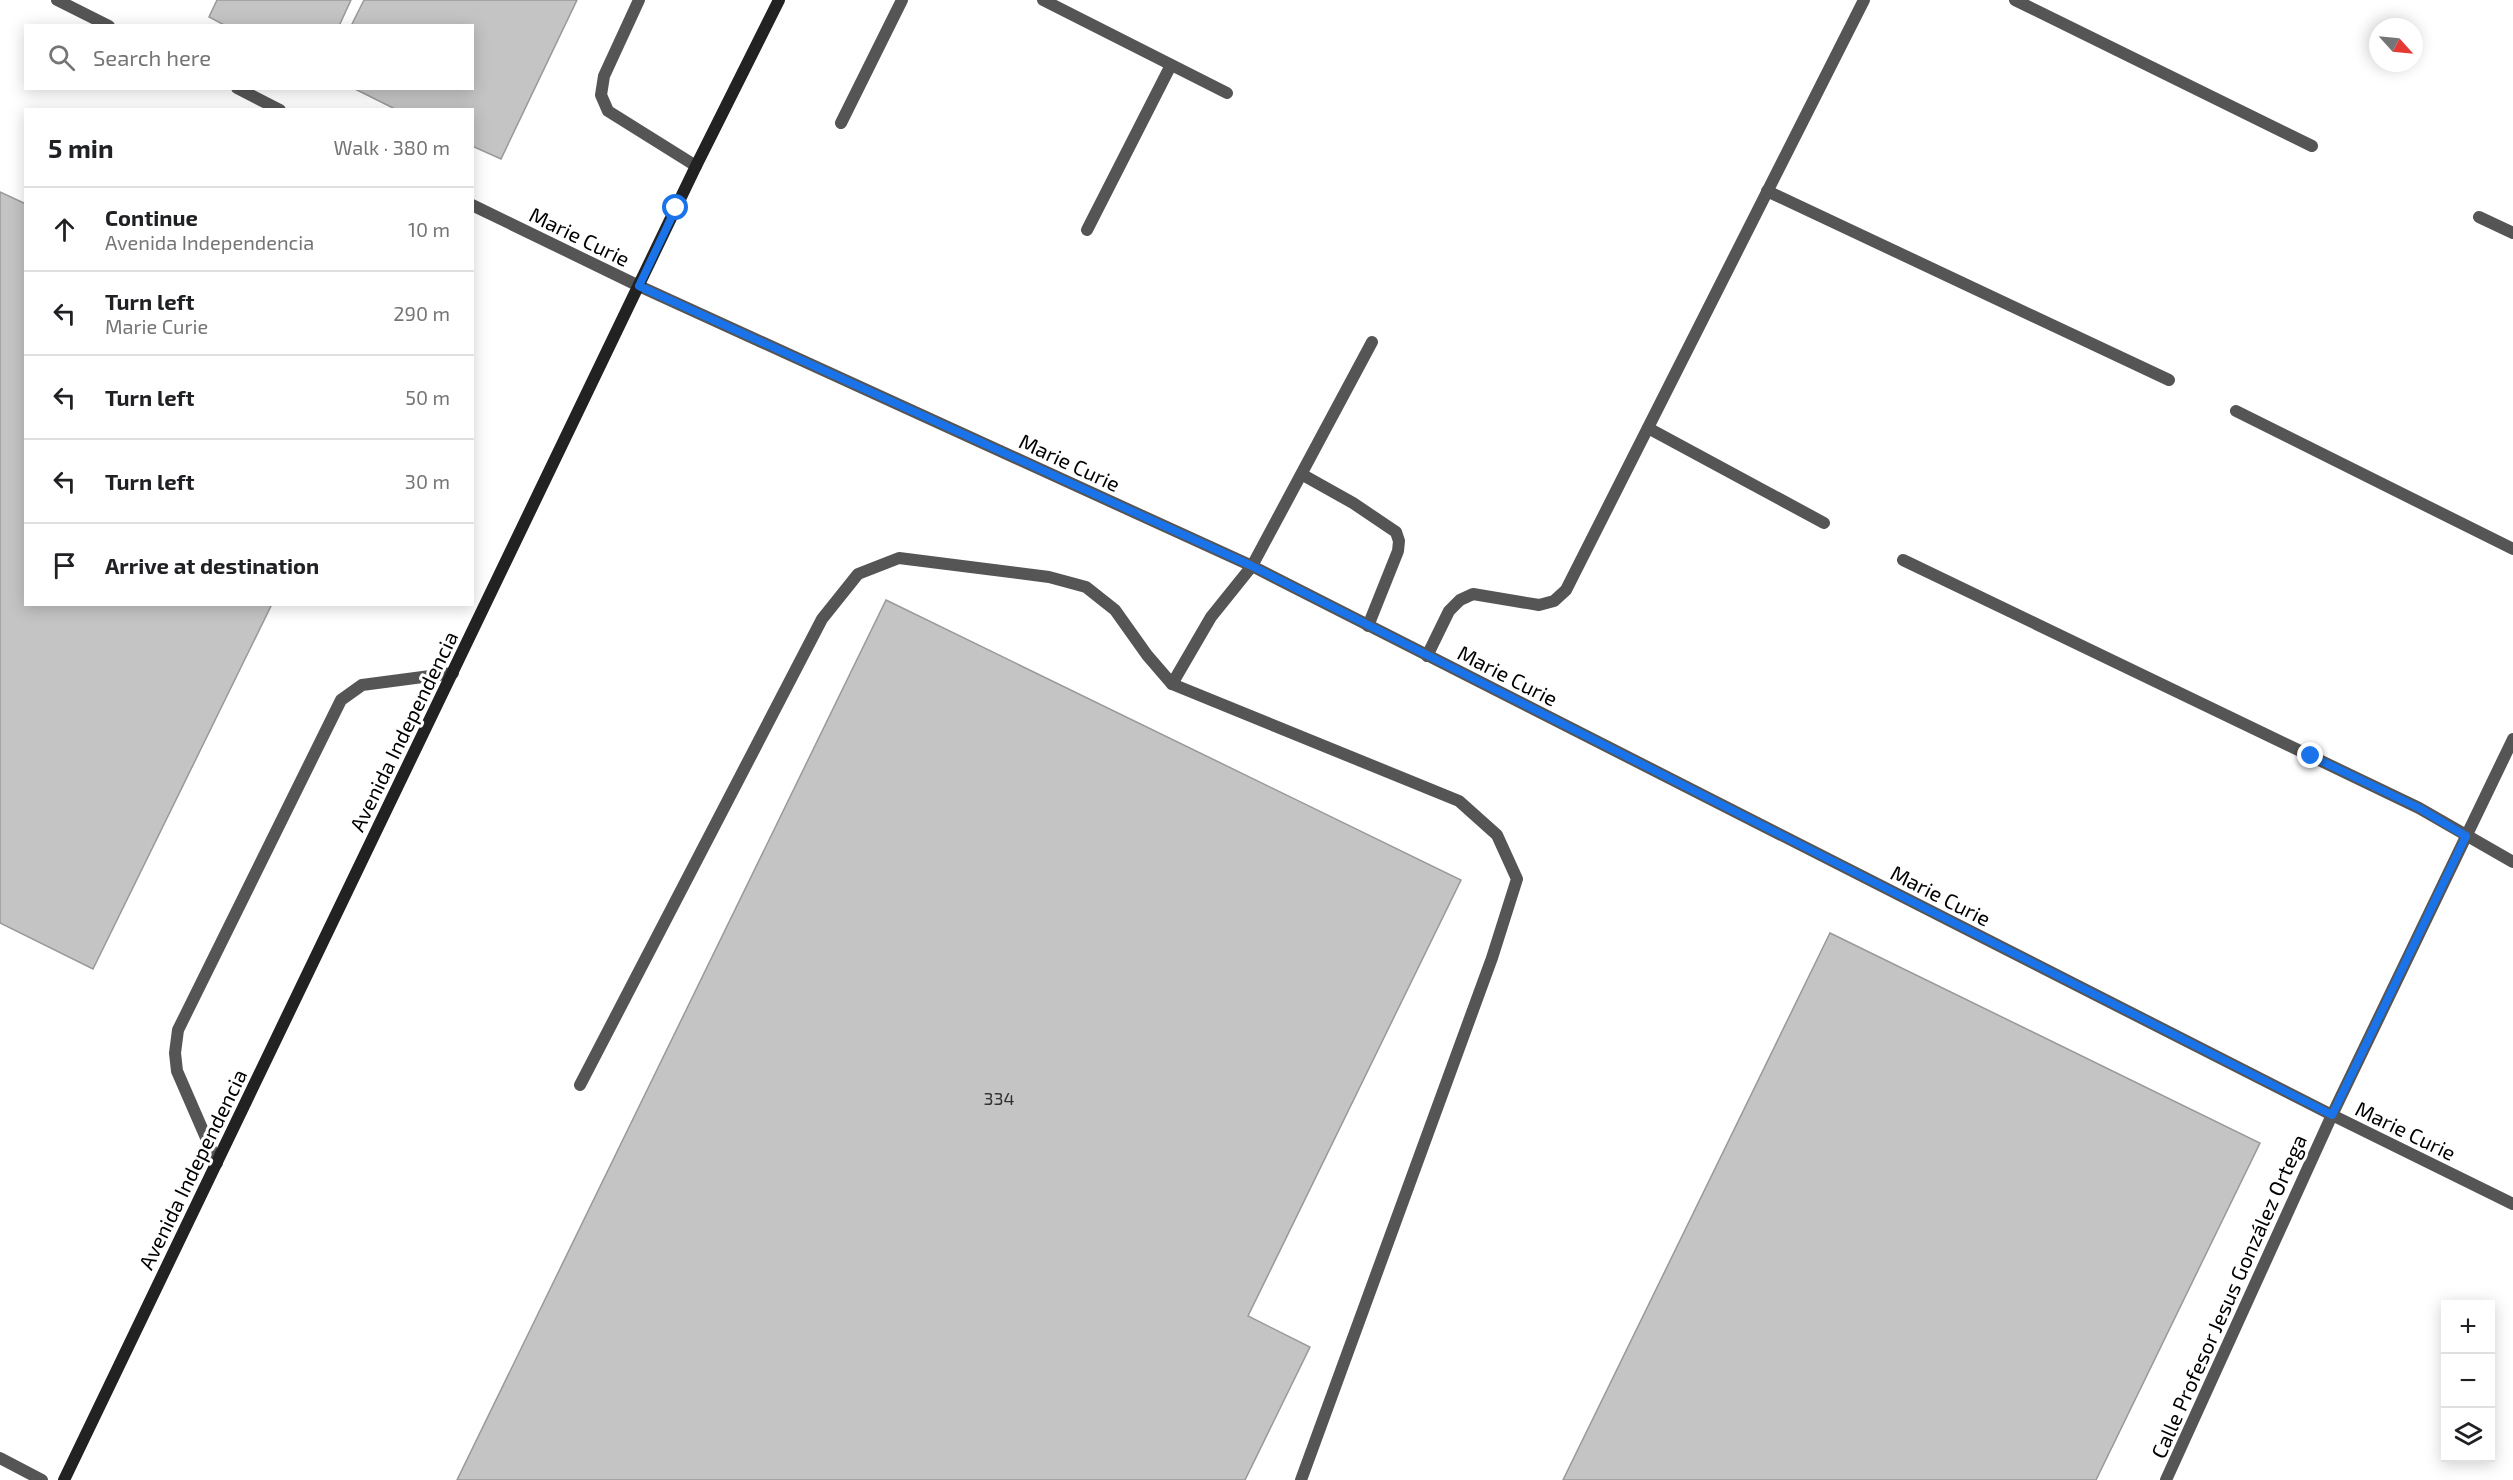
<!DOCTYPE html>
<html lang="en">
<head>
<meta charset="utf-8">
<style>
  :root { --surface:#fff; --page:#f6f6f6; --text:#202124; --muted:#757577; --line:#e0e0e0 }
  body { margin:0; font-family:"Exo 2",sans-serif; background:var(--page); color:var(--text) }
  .controls { position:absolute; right:18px; bottom:18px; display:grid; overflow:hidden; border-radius:0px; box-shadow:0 3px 15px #0003 }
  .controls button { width:54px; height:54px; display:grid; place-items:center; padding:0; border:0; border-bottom:2px solid var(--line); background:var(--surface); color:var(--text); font:30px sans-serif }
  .compass { position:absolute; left:2369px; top:18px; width:54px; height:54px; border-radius:50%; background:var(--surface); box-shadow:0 3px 15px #0003; rotate:117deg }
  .stop { position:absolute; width:18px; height:18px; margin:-14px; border:4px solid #1a73e8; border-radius:50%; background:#fff }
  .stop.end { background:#1a73e8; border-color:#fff; box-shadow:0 2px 6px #0008 }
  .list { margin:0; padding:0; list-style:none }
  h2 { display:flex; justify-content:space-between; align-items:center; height:78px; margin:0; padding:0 24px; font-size:26px }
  h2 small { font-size:20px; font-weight:400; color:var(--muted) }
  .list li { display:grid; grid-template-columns:39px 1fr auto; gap:18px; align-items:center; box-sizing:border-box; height:84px; padding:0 24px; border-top:2px solid var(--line) }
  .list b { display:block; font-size:22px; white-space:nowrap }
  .list p { margin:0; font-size:20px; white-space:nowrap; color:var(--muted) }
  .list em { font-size:20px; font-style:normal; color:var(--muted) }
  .icon { flex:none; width:33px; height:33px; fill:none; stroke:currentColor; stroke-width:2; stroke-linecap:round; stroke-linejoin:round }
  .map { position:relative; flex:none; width:2513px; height:1480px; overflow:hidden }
  .search { position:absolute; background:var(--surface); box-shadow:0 3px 15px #0003; left:24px; top:24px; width:450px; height:66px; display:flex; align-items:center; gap:15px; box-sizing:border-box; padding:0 21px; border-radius:0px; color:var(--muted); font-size:22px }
  .panel { position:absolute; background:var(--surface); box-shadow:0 3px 15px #0003; left:24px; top:108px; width:450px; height:498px; border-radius:0px }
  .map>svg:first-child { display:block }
  .building { fill:#c4c4c4; stroke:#999; stroke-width:1.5 }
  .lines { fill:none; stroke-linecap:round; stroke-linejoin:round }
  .service { stroke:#555; stroke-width:12 }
  .minor { stroke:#555; stroke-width:12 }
  .tertiary { stroke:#555; stroke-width:12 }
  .secondary { stroke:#222; stroke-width:12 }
  .route { stroke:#1a73e8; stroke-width:8 }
  .labels { text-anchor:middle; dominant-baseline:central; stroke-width:6; stroke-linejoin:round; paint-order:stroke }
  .number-label { font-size:18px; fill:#313131 }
  .street-label { font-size:21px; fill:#000; stroke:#fff }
</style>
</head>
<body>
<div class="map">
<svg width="2513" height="1480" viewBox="0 0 2513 1480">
  <rect width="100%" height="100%" fill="#fff"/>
  <g class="building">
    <path d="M217 0H351L339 26H226L209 17Z"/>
    <path d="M364 0H577L501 159 472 146V110H397L353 88H472V26H351Z"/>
    <path d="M0 192 26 204V604H272L93 969 0 923Z"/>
    <path d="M886 600 1461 880 1248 1316 1310 1347 1245 1480H457Z"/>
    <path d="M1830 933 2260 1143 2096 1480H1563Z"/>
  </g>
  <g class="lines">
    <g class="service">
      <path d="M639 0 604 76 601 95 608 111 696 166"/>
      <path d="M1303 475 1353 503 1396 532 1399 541 1398 551 1368 626"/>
      <path d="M1172 684 1211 617 1252 566 1372 342"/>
      <path d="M580 1085 822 619 858 574 899 558 1049 577 1086 587 1115 610 1147 655 1172 684 1459 801 1497 835 1517 879 1492 958 1301 1480"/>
      <path d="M217 1163 177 1071 175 1053 178 1030 341 700 362 685 453 673"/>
    </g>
    <g class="minor">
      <path d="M57 0 109 26"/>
      <path d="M1043 0 1227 93"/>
      <path d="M2015 0 2312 146"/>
      <path d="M237 88 280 110"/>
      <path d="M841 123 902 0"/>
      <path d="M1767 191 2169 380"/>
      <path d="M472 205 639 286 1252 566 2332 1115 2513 1204"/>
      <path d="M2479 217 2513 233"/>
      <path d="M1087 230 1171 65"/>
      <path d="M2236 411 2513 549"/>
      <path d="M1648 428 1824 523"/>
      <path d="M1903 560 2419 808 2513 862"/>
      <path d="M1427 656 1449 611 1460 600 1473 594 1539 605 1554 601 1566 590 1864 0"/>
    </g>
    <g class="tertiary">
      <path d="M0 1458 42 1480"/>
      <path d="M2166 1480 2332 1115 2513 739"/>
    </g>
    <path class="secondary" d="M64 1480 696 166 779 0"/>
  </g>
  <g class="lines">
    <path class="route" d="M676 208 639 286 1252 566 2332 1115 2466 836 2419 808 2311 756"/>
  </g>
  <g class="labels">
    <g class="number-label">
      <text x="999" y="1098">334</text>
    </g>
    <g class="street-label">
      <text transform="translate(580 236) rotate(26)">Marie Curie</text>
      <text transform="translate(1070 462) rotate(25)">Marie Curie</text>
      <text transform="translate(1508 675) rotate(27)">Marie Curie</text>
      <text transform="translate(403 731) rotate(-64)">Avenida Independencia</text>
      <text transform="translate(1941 895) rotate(27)">Marie Curie</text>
      <text transform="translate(2406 1130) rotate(26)">Marie Curie</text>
      <text transform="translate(192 1169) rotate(-64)">Avenida Independencia</text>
      <text transform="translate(2228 1296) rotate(-66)">Calle Profesor Jesus González Ortega</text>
    </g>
  </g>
</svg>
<div class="controls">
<button>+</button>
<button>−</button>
<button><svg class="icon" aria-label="layers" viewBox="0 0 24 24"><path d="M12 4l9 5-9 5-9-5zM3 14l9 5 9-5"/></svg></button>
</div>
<svg class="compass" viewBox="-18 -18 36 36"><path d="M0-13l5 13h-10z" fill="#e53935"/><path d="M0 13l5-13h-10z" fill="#757577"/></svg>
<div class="stop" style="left:676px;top:208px"></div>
<div class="stop end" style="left:2311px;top:756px"></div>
<div class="search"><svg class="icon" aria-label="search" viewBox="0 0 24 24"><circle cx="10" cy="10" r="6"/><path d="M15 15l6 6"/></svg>Search here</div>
<section class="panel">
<h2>5 min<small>Walk · 380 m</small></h2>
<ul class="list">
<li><svg class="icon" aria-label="ahead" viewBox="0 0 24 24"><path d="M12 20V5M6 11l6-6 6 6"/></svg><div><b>Continue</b><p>Avenida Independencia</p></div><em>10 m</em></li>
<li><svg class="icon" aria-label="left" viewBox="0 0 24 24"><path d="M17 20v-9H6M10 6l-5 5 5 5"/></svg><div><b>Turn left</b><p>Marie Curie</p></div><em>290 m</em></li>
<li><svg class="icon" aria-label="left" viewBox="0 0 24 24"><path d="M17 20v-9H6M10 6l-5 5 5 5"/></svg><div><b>Turn left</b></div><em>50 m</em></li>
<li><svg class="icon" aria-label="left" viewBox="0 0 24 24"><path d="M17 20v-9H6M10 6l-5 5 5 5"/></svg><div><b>Turn left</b></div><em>30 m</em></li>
<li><svg class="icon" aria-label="arrive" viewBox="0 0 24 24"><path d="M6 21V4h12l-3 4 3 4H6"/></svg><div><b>Arrive at destination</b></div></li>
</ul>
</section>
</div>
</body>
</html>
